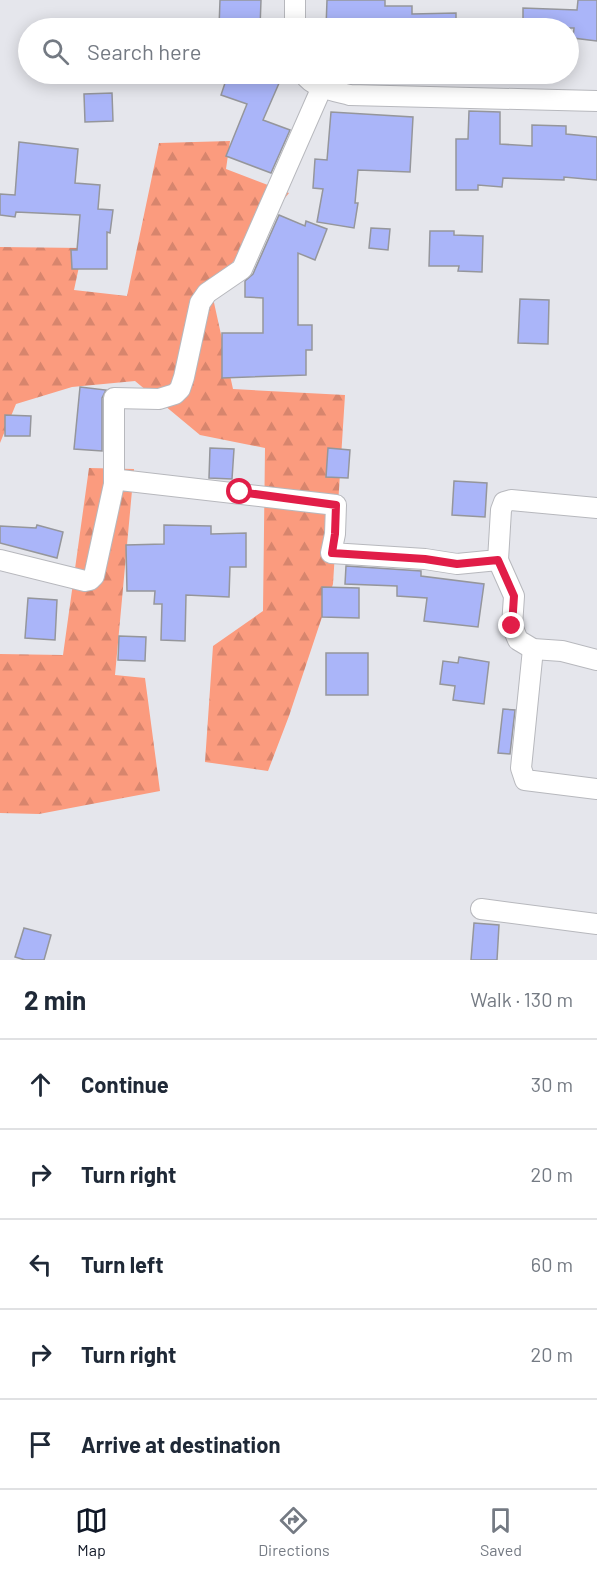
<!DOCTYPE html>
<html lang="en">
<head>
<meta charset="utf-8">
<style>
  :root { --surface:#fff; --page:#f6f6f7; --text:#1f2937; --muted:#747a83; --line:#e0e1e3; --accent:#111827 }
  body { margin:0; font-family:Barlow,sans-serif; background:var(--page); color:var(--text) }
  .stop { position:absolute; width:18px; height:18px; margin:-14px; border:4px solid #e11d48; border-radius:50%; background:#fff }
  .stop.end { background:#e11d48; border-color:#fff; box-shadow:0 2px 6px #0008 }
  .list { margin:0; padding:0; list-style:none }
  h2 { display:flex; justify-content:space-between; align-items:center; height:78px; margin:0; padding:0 24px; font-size:26px }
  h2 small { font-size:20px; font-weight:400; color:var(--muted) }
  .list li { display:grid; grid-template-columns:39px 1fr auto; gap:18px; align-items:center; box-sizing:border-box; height:90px; padding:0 24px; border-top:2px solid var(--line) }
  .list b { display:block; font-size:22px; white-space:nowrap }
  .list em { font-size:20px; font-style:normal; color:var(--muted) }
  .icon { flex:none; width:33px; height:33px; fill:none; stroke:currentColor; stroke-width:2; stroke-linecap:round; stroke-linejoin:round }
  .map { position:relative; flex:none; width:597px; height:960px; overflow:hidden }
  .search { position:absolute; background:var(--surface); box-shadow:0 3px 15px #0003; left:18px; right:18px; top:18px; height:66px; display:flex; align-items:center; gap:15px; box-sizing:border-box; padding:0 21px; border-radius:33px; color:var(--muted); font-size:22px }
  .sheet { height:528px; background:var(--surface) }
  nav { display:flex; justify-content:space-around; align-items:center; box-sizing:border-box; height:84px; border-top:2px solid var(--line); background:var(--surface); font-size:16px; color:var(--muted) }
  nav a { display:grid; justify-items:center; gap:3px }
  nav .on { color:var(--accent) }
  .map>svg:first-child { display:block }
  .forest { fill:url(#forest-firs) }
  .building { fill:#aab5f9; stroke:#95969b; stroke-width:1.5 }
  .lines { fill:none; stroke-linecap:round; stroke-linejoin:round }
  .minor-casing { stroke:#b7b8bd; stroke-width:22 }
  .minor { stroke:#fff; stroke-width:20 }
  .route { stroke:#e11d48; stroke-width:8 }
</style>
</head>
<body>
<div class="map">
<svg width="597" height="960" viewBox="0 0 597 960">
  <defs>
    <pattern id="forest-firs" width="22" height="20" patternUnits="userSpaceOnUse" patternTransform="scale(1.5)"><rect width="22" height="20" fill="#fb9b7e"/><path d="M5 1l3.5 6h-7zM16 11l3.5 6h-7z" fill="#d7856d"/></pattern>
  </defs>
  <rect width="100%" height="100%" fill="#e5e6ec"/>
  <g class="forest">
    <path d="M230 141 226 169 289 193 211 289 233 389 345 395 333 584 289 716 268 771 205 762 213 646 263 611 265 448 200 435 135 381 72 387 16 404 0 443V247L83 248 74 290 127 296 159 143Z"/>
    <path d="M89 468 134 469 115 675 145 678 160 791 39 814 0 813V654L63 655Z"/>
  </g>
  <g class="building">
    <path d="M220 0H261L260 28H219Z"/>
    <path d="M327 0H385V6H412V14L456 13V28H326Z"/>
    <path d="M578 0H597V41L573 38 574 28H523V8L577 10Z"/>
    <path d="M228 74H237L251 78 253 74H283L263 120 290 130 271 173 226 156 247 104 221 95Z"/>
    <path d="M112 93 113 121 85 122 84 94Z"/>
    <path d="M469 111 500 112V144L532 146V125L566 126V134L597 137V180L564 177V180L503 178 502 187 478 185V190H456V139H468Z"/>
    <path d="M331 112 413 117 410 172 358 170 355 203H358L354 228 317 222 323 189 313 188 315 159 327 160Z"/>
    <path d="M19 142 78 149 75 183 100 185 98 209 113 210 110 233 107 232V269H72L71 250H77L80 215 16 212 15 217 0 215V194L15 195Z"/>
    <path d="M279 215 305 226 306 221 327 229 315 260 298 253V325H312V350H306V375L222 378V333H263V298L245 297V281L253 274Z"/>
    <path d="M371 228 390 229 388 250 369 248Z"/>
    <path d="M430 231H454V235L483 236 482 272 458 271 459 266H429Z"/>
    <path d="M520 299 549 300 548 344 518 343Z"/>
    <path d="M80 387 106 390 102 398V451L74 449Z"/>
    <path d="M5 415 31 416 30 436H5Z"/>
    <path d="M210 448 234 449 232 479 209 478Z"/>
    <path d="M328 448 350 450 348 478 326 477Z"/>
    <path d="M454 481 487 483 485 517 452 515Z"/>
    <path d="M37 525 63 532 57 558 0 543V526L36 528Z"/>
    <path d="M164 525 211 526V534L246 533V567H230L229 597 186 595 185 641 161 640 162 604H154L155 591H127L126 545 164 544Z"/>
    <path d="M346 566 421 571V576L484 584 478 627 424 621 427 598 397 596V586L345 584Z"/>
    <path d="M322 587 359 588V618L322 617Z"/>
    <path d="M28 598 57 600 55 640 25 638Z"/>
    <path d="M119 636 146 637 145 661 118 660Z"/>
    <rect x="326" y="653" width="42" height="42"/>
    <path d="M459 657 489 662 484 704 453 700 455 686 440 684 443 661 458 663Z"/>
    <path d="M503 709 515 710 510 754 498 753Z"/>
    <path d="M474 923 499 925 497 960H471Z"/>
    <path d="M24 928 51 935 44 960H25L15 957Z"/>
  </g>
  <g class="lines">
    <g class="minor-casing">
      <g id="minor">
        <path d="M295 0V28"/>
        <path d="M304 74C313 88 335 91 350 95L597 101"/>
        <path d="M114 484V398L159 399 175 394 180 389 184 377 200 303 207 293 242 269 322 87"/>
        <path d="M0 560 85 581 90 580 94 576 114 484 120 480 336 505 335 534 331 553 425 559 457 564 498 560 501 510 504 502 511 500 597 508"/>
        <path d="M498 560 514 596 512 626 518 640 533 649 562 651 597 660"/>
        <path d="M533 649 521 768 525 780 597 789"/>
        <path d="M481 909 597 924"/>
      </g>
    </g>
    <use href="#minor" class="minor"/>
  </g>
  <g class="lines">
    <path class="route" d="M240 492 336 505 335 534 332 553 425 559 457 564 498 560 514 596 512 626"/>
  </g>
</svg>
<div class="stop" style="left:240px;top:492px"></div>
<div class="stop end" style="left:512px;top:626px"></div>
<div class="search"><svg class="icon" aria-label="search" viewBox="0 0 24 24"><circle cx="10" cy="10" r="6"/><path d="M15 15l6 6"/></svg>Search here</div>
</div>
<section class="sheet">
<h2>2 min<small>Walk · 130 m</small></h2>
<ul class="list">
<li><svg class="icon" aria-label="ahead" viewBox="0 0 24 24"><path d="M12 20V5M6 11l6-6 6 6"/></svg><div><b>Continue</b></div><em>30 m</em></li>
<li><svg class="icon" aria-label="right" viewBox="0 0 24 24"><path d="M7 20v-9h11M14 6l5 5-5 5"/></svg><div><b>Turn right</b></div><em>20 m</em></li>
<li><svg class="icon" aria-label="left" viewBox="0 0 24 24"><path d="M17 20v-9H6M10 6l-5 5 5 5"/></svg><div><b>Turn left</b></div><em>60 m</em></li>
<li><svg class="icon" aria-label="right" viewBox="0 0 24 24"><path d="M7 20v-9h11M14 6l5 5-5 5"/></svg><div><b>Turn right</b></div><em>20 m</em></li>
<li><svg class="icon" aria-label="arrive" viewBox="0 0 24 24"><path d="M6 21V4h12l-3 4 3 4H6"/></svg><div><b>Arrive at destination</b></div></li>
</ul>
</section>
<nav>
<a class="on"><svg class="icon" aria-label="map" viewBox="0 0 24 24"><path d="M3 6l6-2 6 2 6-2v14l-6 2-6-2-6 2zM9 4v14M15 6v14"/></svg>Map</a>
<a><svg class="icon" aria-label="directions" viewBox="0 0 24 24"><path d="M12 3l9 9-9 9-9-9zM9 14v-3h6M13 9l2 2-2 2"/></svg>Directions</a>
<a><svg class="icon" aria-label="saved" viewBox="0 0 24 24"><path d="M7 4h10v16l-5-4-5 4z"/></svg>Saved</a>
</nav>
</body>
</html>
